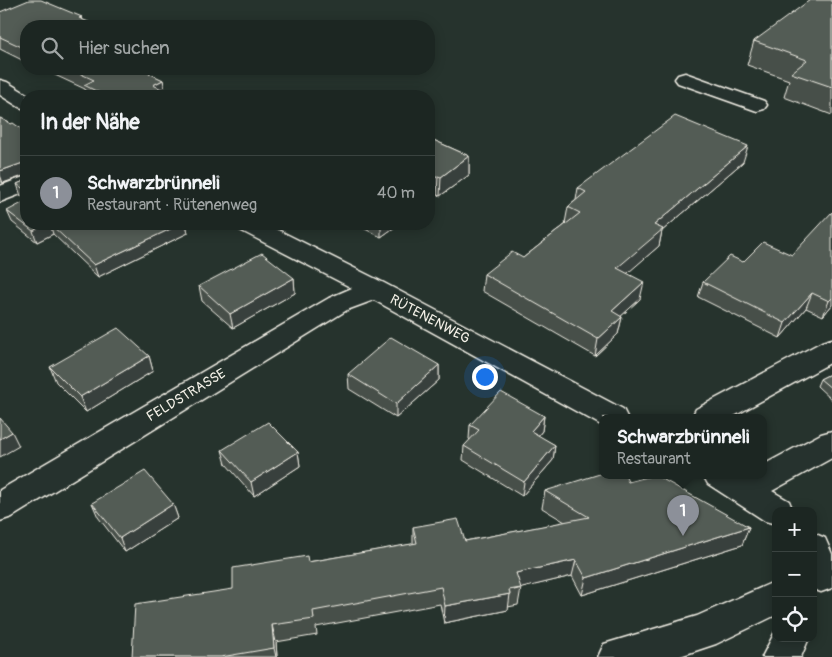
<!DOCTYPE html>
<html lang="de">
<head>
<meta charset="utf-8">
<style>
  :root { --surface:#1c2622; --page:#29322f; --text:#f1f3f6; --muted:#a0a5a5; --line:#3a4340; --accent:#8c9099 }
  body { margin:0; font-family:Pangolin,sans-serif; background:var(--page); color:var(--text) }
  .controls { position:absolute; right:15px; bottom:15px; display:grid; overflow:hidden; border-radius:10px; box-shadow:0 2px 12px #0003 }
  .controls button { width:45px; height:45px; display:grid; place-items:center; padding:0; border:0; border-bottom:1px solid var(--line); background:var(--surface); color:var(--text); font:25px sans-serif }
  .you { position:absolute; left:484px; top:376px; width:18px; height:18px; margin:-12px; border:4px solid #fff; border-radius:50%; background:#1a73e8; box-shadow:0 0 0 8px #1a73e833 }
  .badge { display:grid; place-items:center; width:32px; height:32px; border-radius:50%; background:var(--accent); color:#fff; font-size:16px; font-weight:700 }
  .pin { position:absolute; translate:-50% -41px; filter:drop-shadow(0 1px 2px #0008) }
  .pin::after { content:''; position:absolute; top:26px; width:18px; height:15px; background:inherit; clip-path:polygon(0 0,100% 0,50% 100%) }
  .popup { position:absolute; left:599px; top:414px; width:168px; height:65px; box-sizing:border-box; display:grid; place-content:center; border-radius:10px; background:var(--surface); filter:drop-shadow(0 1px 4px #0005); font-size:16px; white-space:nowrap; color:var(--muted) }
  .popup b { font-size:19px; color:var(--text) }
  .popup::after { content:''; position:absolute; left:50%; top:100%; margin-left:-10px; border:10px solid transparent; border-top-color:var(--surface) }
  .list { margin:0; padding:0; list-style:none }
  h2 { display:flex; justify-content:space-between; align-items:center; height:65px; margin:0; padding:0 20px; font-size:21px }
  h2 small { font-size:16px; font-weight:400; color:var(--muted) }
  .list li { display:grid; grid-template-columns:32px 1fr auto; gap:15px; align-items:center; box-sizing:border-box; height:75px; padding:0 20px; border-top:1px solid var(--line) }
  .list b { display:block; font-size:19px; white-space:nowrap }
  .list p { margin:0; font-size:16px; white-space:nowrap; color:var(--muted) }
  .list em { font-size:16px; font-style:normal; color:var(--muted) }
  .icon { flex:none; width:28px; height:28px; fill:none; stroke:currentColor; stroke-width:2; stroke-linecap:round; stroke-linejoin:round }
  .map { position:relative; flex:none; width:832px; height:657px; overflow:hidden }
  .search { position:absolute; background:var(--surface); box-shadow:0 2px 12px #0003; left:20px; top:20px; width:415px; height:55px; display:flex; align-items:center; gap:12px; box-sizing:border-box; padding:0 18px; border-radius:20px; color:var(--muted); font-size:19px }
  .panel { position:absolute; background:var(--surface); box-shadow:0 2px 12px #0003; left:20px; top:90px; width:415px; height:140px; border-radius:20px }
  .map>svg:first-child { display:block }
  .lines { fill:none; stroke-linecap:round; stroke-linejoin:round }
  .minor-casing { stroke:#f4f1e8; stroke-width:3 }
  .minor { fill:#26332d; fill-rule:evenodd }
  .wall { fill:#474f49; stroke:#f4f1e8 }
  .shaded-wall { fill:#39403c; stroke:#f4f1e8 }
  .building { fill:#525c55; stroke:#f4f1e8 }
  .labels { text-anchor:middle; dominant-baseline:central; stroke-width:4.5; stroke-linejoin:round; paint-order:stroke }
  .street-label { font-size:14px; fill:#f4f1e8; stroke:#26332d }
</style>
</head>
<body>
<div class="map">
<svg width="832" height="657" viewBox="0 0 832 657">
  <rect width="100%" height="100%" fill="#26332d"/>
  <filter id="ink" filterUnits="userSpaceOnUse"><feTurbulence type="fractalNoise" baseFrequency=".02" numOctaves="2"/><feDisplacementMap in="SourceGraphic" scale="10" xChannelSelector="R" yChannelSelector="G"/><feConvolveMatrix kernelMatrix="1 2 1 2 8 2 1 2 1" color-interpolation-filters="sRGB"/></filter>
  <g filter="url(#ink)">
    <g class="lines">
      <g class="minor-casing">
        <g id="minor">
          <path d="M685 73 764 101 767 105 764 109 757 111 678 83 675 79 678 75Z"/>
          <path d="M0 80 7 82 30 96H26V109L19 107 0 95Z"/>
          <path d="M26 176V192L0 202V186Z"/>
          <path d="M235 224H266L384 283 623 409 627 417H603V426L601 425 374 300 347 310 12 517 0 521V490L329 298 352 288 238 229Z"/>
          <path d="M832 339V362L732 417H692L696 409 822 342Z"/>
          <path d="M832 431V458L772 491 789 501 793 511H776V524L765 521 708 484 703 475H763V465L821 434Z"/>
          <path d="M813 533 825 538 832 554V588L821 592 813 589Z"/>
          <path d="M776 581V615L716 644 677 657H598L604 644 697 616Z"/>
          <path d="M776 630V638H809L801 657H762Z"/>
        </g>
      </g>
      <use href="#minor" class="minor"/>
    </g>
    <g class="wall">
      <path d="M832 0V115L784 97 789 80 747 65 754 41Z"/>
      <path d="M0 12 82 17 83 20 26 26V62L0 49Z"/>
      <path d="M42 69H140L163 80 165 91 177 96H87L85 89Z"/>
      <path d="M0 118 26 132V200L21 196 17 184 24 181V176L3 183 0 181Z"/>
      <path d="M429 138 469 156V175L440 196 437 195 429 201Z"/>
      <path d="M743 162 662 231 659 246 627 273 640 299 621 316 622 317 618 334 595 356 482 291 484 274 523 258 566 224 565 223 568 207 576 200 578 188Z"/>
      <path d="M7 211 26 224H186L188 233 98 277 53 234 37 242 12 222Z"/>
      <path d="M355 224H399L381 237Z"/>
      <path d="M792 255 832 305 823 316 806 308 780 338 698 297 703 282 743 262Z"/>
      <path d="M294 278 295 293 233 328 202 301 199 286Z"/>
      <path d="M149 356 153 371 86 412 56 382 50 367Z"/>
      <path d="M439 365V380L396 418 349 389 348 374Z"/>
      <path d="M832 373V400L817 386 820 379Z"/>
      <path d="M544 416 542 431 538 436 555 445 553 460 522 496 463 460 464 446 470 440 469 439 470 425Z"/>
      <path d="M222 450 298 452 300 466 254 496 226 464Z"/>
      <path d="M628 482 749 527 742 545 582 595 572 576 521 588 518 605 508 607V610L444 623 440 604 316 627 317 635 276 642 277 657H132L233 589 308 562 413 544V527L465 541 565 522 542 508 545 491Z"/>
      <path d="M92 503 173 504 178 518 125 552 98 517Z"/>
    </g>
    <g class="shaded-wall">
      <path d="M163 80 166 95 153 85Z"/>
      <path d="M748 146 743 162 662 231 659 246 614 285 617 268 654 225Z"/>
      <path d="M469 156V175L440 196 441 177Z"/>
      <path d="M23 163 26 175 3 183 0 175V171Z"/>
      <path d="M438 176 437 195 429 201V182Z"/>
      <path d="M46 224H50L53 234 37 242 33 231Z"/>
      <path d="M181 224H186L188 233 98 277 94 265Z"/>
      <path d="M381 224H399L381 237Z"/>
      <path d="M294 278 295 293 233 328 230 314Z"/>
      <path d="M644 282 640 299 608 328 612 311Z"/>
      <path d="M812 293 806 308 780 338 785 323Z"/>
      <path d="M832 298V305L823 316 829 301Z"/>
      <path d="M622 317 618 334 595 356 598 339Z"/>
      <path d="M149 356 153 371 86 412 80 397Z"/>
      <path d="M439 365V380L396 418V404Z"/>
      <path d="M544 416 542 431 529 446 531 431Z"/>
      <path d="M12 432 19 446 0 457V439Z"/>
      <path d="M555 445 553 460 522 496 524 482Z"/>
      <path d="M298 452 300 466 254 496 251 482Z"/>
      <path d="M173 504 178 518 125 552 120 538Z"/>
      <path d="M749 527 742 545 582 595 586 578Z"/>
      <path d="M576 560 572 576 514 590 516 573Z"/>
      <path d="M510 594 508 610 444 623 445 606Z"/>
      <path d="M272 625 276 642 277 657H276L274 648Z"/>
    </g>
    <g class="building">
      <path d="M29 0H41L82 17 79 18 98 26H26V49L0 37V12Z"/>
      <path d="M810 0H832V87L791 73 807 60 754 41Z"/>
      <path d="M70 69H140L163 80 153 85 177 96H106L84 85 94 80Z"/>
      <path d="M675 116 748 146 654 225 663 229 617 268 644 282 612 311 622 317 598 339 484 274 512 252 523 258 580 213 568 207 586 192 578 188Z"/>
      <path d="M0 118 11 124 13 123 26 132V191L17 184 24 181 23 163 0 171Z"/>
      <path d="M429 138 469 156 441 177 438 176 429 182Z"/>
      <path d="M26 201V224H46L33 231 7 211Z"/>
      <path d="M832 212V298L829 301 812 293 785 323 703 282 730 256 743 262 763 242 792 255Z"/>
      <path d="M50 224H181L94 265Z"/>
      <path d="M262 253 294 278 230 314 199 286Z"/>
      <path d="M118 328 149 356 80 397 50 367Z"/>
      <path d="M391 337 439 365 396 404 348 374Z"/>
      <path d="M832 373V389L820 379Z"/>
      <path d="M501 392 544 416 531 431 555 445 524 482 464 446 479 430 470 425Z"/>
      <path d="M0 418 12 432 0 439Z"/>
      <path d="M268 422 298 452 251 482 222 450Z"/>
      <path d="M145 471 173 504 120 538 92 503Z"/>
      <path d="M603 473V475H625L628 482 655 475 749 527 586 578 576 560 516 573 521 588 509 590 510 594 445 606 441 587 313 611 314 619 272 625 274 648 221 657H132L135 604 233 589V568L307 556 308 562 417 543 413 527 458 519 465 541 589 517 545 491Z"/>
    </g>
  </g>
  <g class="labels">
    <g class="street-label">
      <text transform="translate(430 319) rotate(28)">RÜTENENWEG</text>
      <text transform="translate(186 395) rotate(-31)">FELDSTRASSE</text>
    </g>
  </g>
</svg>
<div class="controls">
<button>+</button>
<button>−</button>
<button><svg class="icon" aria-label="locate" viewBox="0 0 24 24"><circle cx="12" cy="12" r="6"/><path d="M12 2v4M12 18v4M2 12h4M18 12h4"/></svg></button>
</div>
<div class="you"></div>
<div class="pin badge" style="left:683px;top:536px">1</div>
<div class="popup"><b>Schwarzbrünneli</b>Restaurant</div>
<div class="search"><svg class="icon" aria-label="search" viewBox="0 0 24 24"><circle cx="10" cy="10" r="6"/><path d="M15 15l6 6"/></svg>Hier suchen</div>
<section class="panel">
<h2>In der Nähe<small></small></h2>
<ul class="list">
<li><span class="badge">1</span><div><b>Schwarzbrünneli</b><p>Restaurant · Rütenenweg</p></div><em>40 m</em></li>
</ul>
</section>
</div>
</body>
</html>
